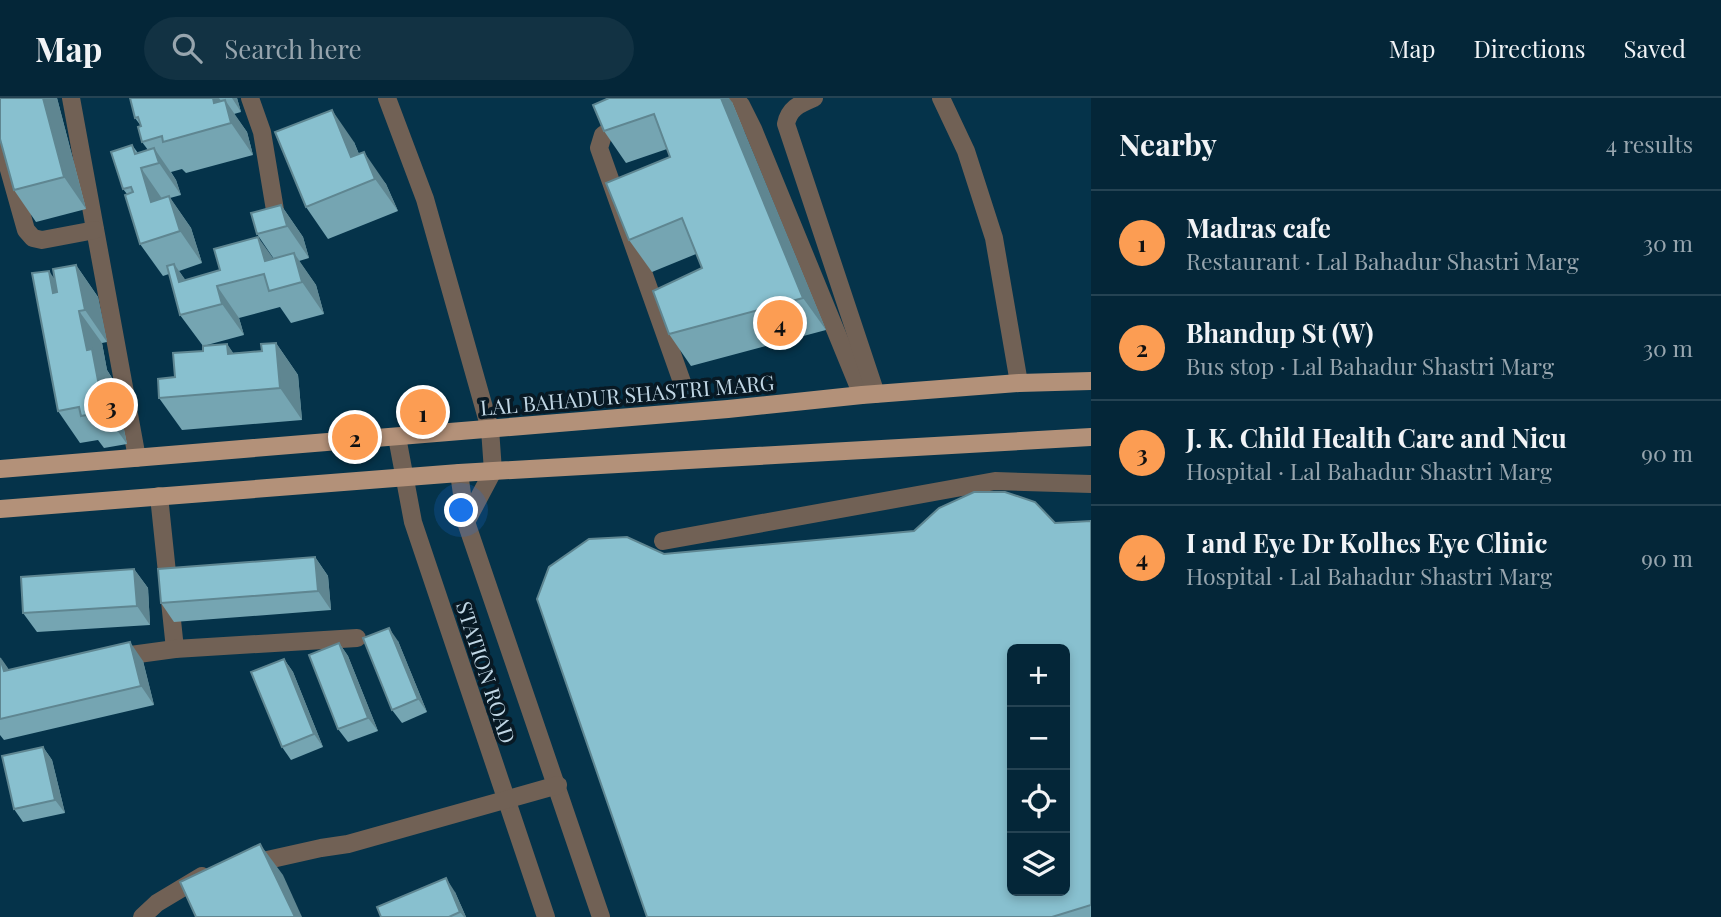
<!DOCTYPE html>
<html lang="en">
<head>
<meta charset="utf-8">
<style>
  :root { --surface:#042638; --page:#123243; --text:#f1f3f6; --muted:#97a5ae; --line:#254353; --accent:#fc9d53 }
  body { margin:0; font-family:"Playfair Display",serif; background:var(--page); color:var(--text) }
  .controls { position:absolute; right:21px; bottom:21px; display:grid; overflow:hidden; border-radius:10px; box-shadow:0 4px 10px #0003 }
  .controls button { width:63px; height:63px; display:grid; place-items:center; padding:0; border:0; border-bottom:2px solid var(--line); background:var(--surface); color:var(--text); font:35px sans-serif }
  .you { position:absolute; left:462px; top:413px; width:24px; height:24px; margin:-18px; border:5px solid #fff; border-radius:50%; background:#1a73e8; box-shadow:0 0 0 10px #1a73e833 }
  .badge { display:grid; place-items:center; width:46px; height:46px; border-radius:50%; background:var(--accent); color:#111; font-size:23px; font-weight:700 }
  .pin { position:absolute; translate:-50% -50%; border:4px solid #fff; box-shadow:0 2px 7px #0006 }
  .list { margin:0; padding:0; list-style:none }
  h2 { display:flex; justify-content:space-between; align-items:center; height:91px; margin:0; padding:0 28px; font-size:30px }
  h2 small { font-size:23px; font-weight:400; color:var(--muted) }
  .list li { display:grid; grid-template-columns:46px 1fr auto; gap:21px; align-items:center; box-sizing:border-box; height:105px; padding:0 28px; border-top:2px solid var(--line) }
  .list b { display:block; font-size:26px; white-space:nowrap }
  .list p { margin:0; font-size:23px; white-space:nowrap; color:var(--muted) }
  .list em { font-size:23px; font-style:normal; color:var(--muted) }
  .icon { flex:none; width:38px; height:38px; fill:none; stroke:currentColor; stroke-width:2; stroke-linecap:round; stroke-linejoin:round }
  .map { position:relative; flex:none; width:1091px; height:819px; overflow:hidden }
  header { display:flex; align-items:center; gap:42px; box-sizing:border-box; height:98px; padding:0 35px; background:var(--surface); border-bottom:2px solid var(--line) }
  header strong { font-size:33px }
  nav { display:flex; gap:38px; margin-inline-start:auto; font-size:24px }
  .search { width:490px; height:63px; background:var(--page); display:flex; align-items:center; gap:18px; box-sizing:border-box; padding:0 24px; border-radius:38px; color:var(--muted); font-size:26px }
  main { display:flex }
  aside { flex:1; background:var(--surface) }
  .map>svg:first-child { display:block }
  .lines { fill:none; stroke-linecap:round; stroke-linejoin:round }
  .minor-tunnel { stroke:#214c61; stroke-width:18; stroke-dasharray:18 9; stroke-linecap:butt }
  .minor { stroke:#716155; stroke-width:18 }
  .major { stroke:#b39179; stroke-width:18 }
  .wall { fill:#75a5b2 }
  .shaded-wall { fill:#5f8691 }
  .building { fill:#88c0cf; stroke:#5f8691; stroke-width:2; fill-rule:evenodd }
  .labels { text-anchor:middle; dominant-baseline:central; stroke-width:7; stroke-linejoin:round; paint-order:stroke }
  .street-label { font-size:21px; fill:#c1d7e5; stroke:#081924 }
</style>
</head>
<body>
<header>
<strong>Map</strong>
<div class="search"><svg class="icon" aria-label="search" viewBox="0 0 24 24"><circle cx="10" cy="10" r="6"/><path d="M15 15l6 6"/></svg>Search here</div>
<nav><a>Map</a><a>Directions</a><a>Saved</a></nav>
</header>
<main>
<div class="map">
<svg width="1091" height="819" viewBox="0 0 1091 819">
  <rect width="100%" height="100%" fill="#05334a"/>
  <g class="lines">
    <path class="minor-tunnel" d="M682 284 690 314"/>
    <g class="minor">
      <path d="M71 0 137 360"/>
      <path d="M250 0 262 34 275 112 269 132"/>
      <path d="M387 0 425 101 490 331 493 373 466 424"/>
      <path d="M734 0 741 7 753 31 862 297"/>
      <path d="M814 0C800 6 789 10 786 26L876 296"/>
      <path d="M941 0 966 53 994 140 1019 285"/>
      <path d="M624 22 603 37 599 50 682 284"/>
      <path d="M0 40 26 132 33 140 42 142 95 132"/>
      <path d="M397 339 413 424 546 819"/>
      <path d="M459 375 466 424 601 819"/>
      <path d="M159 398 175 551"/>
      <path d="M663 443 995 383 1091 386"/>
      <path d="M116 559 175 551 357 540"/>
      <path d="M250 766 321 750 348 746 558 687"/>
      <path d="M142 819 157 805 202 778"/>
    </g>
    <g class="major">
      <path d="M0 371 728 311 862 297 1019 285 1091 283"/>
      <path d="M0 411 459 375 1091 339"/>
    </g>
  </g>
  <g class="wall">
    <path d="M0 0H57L86 111 36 124 14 92Z"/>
    <path d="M130 0H237L241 14 234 16 247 34 253 57 186 75 182 71 171 74 176 82 181 97 170 100 191 130 202 165 179 173 185 182 274 161 257 136 281 107 303 139 309 160 299 163 316 187 324 216 291 225 280 209 239 220 244 237 207 247 227 246 233 255 262 253 276 245 298 277 302 322 182 332 159 300 175 279 203 253V248L180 217 169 176 163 178 140 146 127 96 123 91 132 47 138 55 148 52 142 44 141 28 135 20Z"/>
    <path d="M732 4 826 232 691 268 669 236 702 170 696 156 652 174 629 142 670 59 667 51 626 65 604 33 593 7Z"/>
    <path d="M354 44 359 56 386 86 398 113 328 141 306 109Z"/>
    <path d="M76 167 98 199 107 244 102 245 107 272 114 283 127 346 104 350 98 342 80 345 58 313 55 181Z"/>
    <path d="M1091 423V819H647L664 456 914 433Z"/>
    <path d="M315 459 328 478 331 512 174 524 161 505Z"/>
    <path d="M134 471 148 490 150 527 37 534 23 515Z"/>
    <path d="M398 543 427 614 402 625 392 612Z"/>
    <path d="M339 545 348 558 378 633 348 644 338 631Z"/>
    <path d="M0 560 9 572 143 563 154 607 4 642 0 637Z"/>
    <path d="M284 561 293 574 323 649 291 662 282 649Z"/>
    <path d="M43 649 52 662 65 715 23 724 14 711Z"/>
    <path d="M455 794 466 819H381Z"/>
  </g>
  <g class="shaded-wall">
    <path d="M43 0H57L86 111 64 79Z"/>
    <path d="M213 0H219L227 12 225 2 247 34 253 57 231 25 214 5Z"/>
    <path d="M232 0H237L241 14Z"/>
    <path d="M721 0H729L732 4 826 232 803 200Z"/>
    <path d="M332 12 354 44 370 83 351 59Z"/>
    <path d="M154 50 176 82 181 97 159 65Z"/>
    <path d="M364 54 386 86 398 113 375 81Z"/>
    <path d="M141 70 163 102 151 104Z"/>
    <path d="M169 98 191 130 202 165 180 133Z"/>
    <path d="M281 107 303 139 309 160 287 128Z"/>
    <path d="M258 139 281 171 265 163Z"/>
    <path d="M294 155 316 187 324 216 302 184Z"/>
    <path d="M174 166 197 198 179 184Z"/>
    <path d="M76 167 98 199 107 244 85 212Z"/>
    <path d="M49 173 71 204 53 195Z"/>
    <path d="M217 188 239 220 244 237 222 206Z"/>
    <path d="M79 213 102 245 107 272 114 283 127 346 104 314 87 252Z"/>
    <path d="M276 245 298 277 302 322 280 290Z"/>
    <path d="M227 246 249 278 228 256Z"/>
    <path d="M315 459 328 478 331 512 318 493Z"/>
    <path d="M134 471 148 490 150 527 137 508Z"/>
    <path d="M389 530 398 543 427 614 418 601Z"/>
    <path d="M130 544 143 563 154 607 141 588Z"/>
    <path d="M339 545 348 558 378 633 368 620Z"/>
    <path d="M1 560 14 579 4 573Z"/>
    <path d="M284 561 293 574 323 649 314 636Z"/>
    <path d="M43 649 52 662 65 715 55 702Z"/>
    <path d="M260 746 283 777 302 819H295Z"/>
    <path d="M446 780 455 794 466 819H464L460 814Z"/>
  </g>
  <g class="building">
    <path d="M0 0H43L64 79 14 92 0 41Z"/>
    <path d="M130 0H213L214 5 225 2 231 25 163 44 162 38 142 44 138 29 141 28 138 19 135 20Z"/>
    <path d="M609 0H721L803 200 669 236 653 193 702 170 682 120 629 142 606 85 670 59 654 16 604 33 593 7Z"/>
    <path d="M332 12 351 59 364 54 375 81 306 109 275 34Z"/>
    <path d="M132 47 135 56 154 50 159 65 141 70 151 104 169 98 180 133 140 146 125 97 133 94 131 89 123 91 111 54Z"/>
    <path d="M281 107 287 128 257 136 251 115Z"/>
    <path d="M258 139 265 163 294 155 302 184 269 193 264 176 217 188 222 206 180 217 167 168 174 166 179 184 220 172 214 151Z"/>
    <path d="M76 167 85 212 79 213 87 252 92 251 104 314 81 318 79 309 58 313 32 175 49 173 53 195 57 194 53 171Z"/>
    <path d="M276 245 280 290 159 300 158 281 175 279 173 255 203 253V248L227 246 228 256 262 253 261 246Z"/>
    <path d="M974 394H1005L1035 404 1055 425 1091 423V807L1052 819H647L537 501 549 469 589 441 627 439 664 456 914 433 939 410ZM1012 551H1065V793H1012Z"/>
    <path d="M315 459 318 493 161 505 158 471Z"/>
    <path d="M134 471 137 508 23 515 21 479Z"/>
    <path d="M389 530 418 601 392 612 363 540Z"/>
    <path d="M130 544 141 588 0 621V560L4 573Z"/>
    <path d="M339 545 368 620 338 631 309 557Z"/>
    <path d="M284 561 314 636 282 649 251 574Z"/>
    <path d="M43 649 55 702 14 711 2 658Z"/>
    <path d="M260 746 295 819H196L180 784Z"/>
    <path d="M446 780 460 814 449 819H381L377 809Z"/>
  </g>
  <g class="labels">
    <g class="street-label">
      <text transform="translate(627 296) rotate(-5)">LAL BAHADUR SHASTRI MARG</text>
      <text transform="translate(487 574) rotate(72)">STATION ROAD</text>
    </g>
  </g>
</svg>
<div class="controls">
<button>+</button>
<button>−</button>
<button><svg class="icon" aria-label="locate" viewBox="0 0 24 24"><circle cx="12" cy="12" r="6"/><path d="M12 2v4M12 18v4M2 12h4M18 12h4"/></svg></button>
<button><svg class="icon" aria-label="layers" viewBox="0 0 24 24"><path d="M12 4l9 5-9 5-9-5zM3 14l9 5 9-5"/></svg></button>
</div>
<div class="you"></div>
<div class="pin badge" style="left:423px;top:314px">1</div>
<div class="pin badge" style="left:355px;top:339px">2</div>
<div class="pin badge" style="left:111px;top:307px">3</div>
<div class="pin badge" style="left:780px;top:225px">4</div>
</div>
<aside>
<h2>Nearby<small>4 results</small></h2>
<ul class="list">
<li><span class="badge">1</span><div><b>Madras cafe</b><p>Restaurant · Lal Bahadur Shastri Marg</p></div><em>30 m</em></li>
<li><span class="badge">2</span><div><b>Bhandup St (W)</b><p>Bus stop · Lal Bahadur Shastri Marg</p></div><em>30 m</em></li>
<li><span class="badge">3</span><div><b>J. K. Child Health Care and Nicu</b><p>Hospital · Lal Bahadur Shastri Marg</p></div><em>90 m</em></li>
<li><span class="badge">4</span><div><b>I and Eye Dr Kolhes Eye Clinic</b><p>Hospital · Lal Bahadur Shastri Marg</p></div><em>90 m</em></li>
</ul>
</aside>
</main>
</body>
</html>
